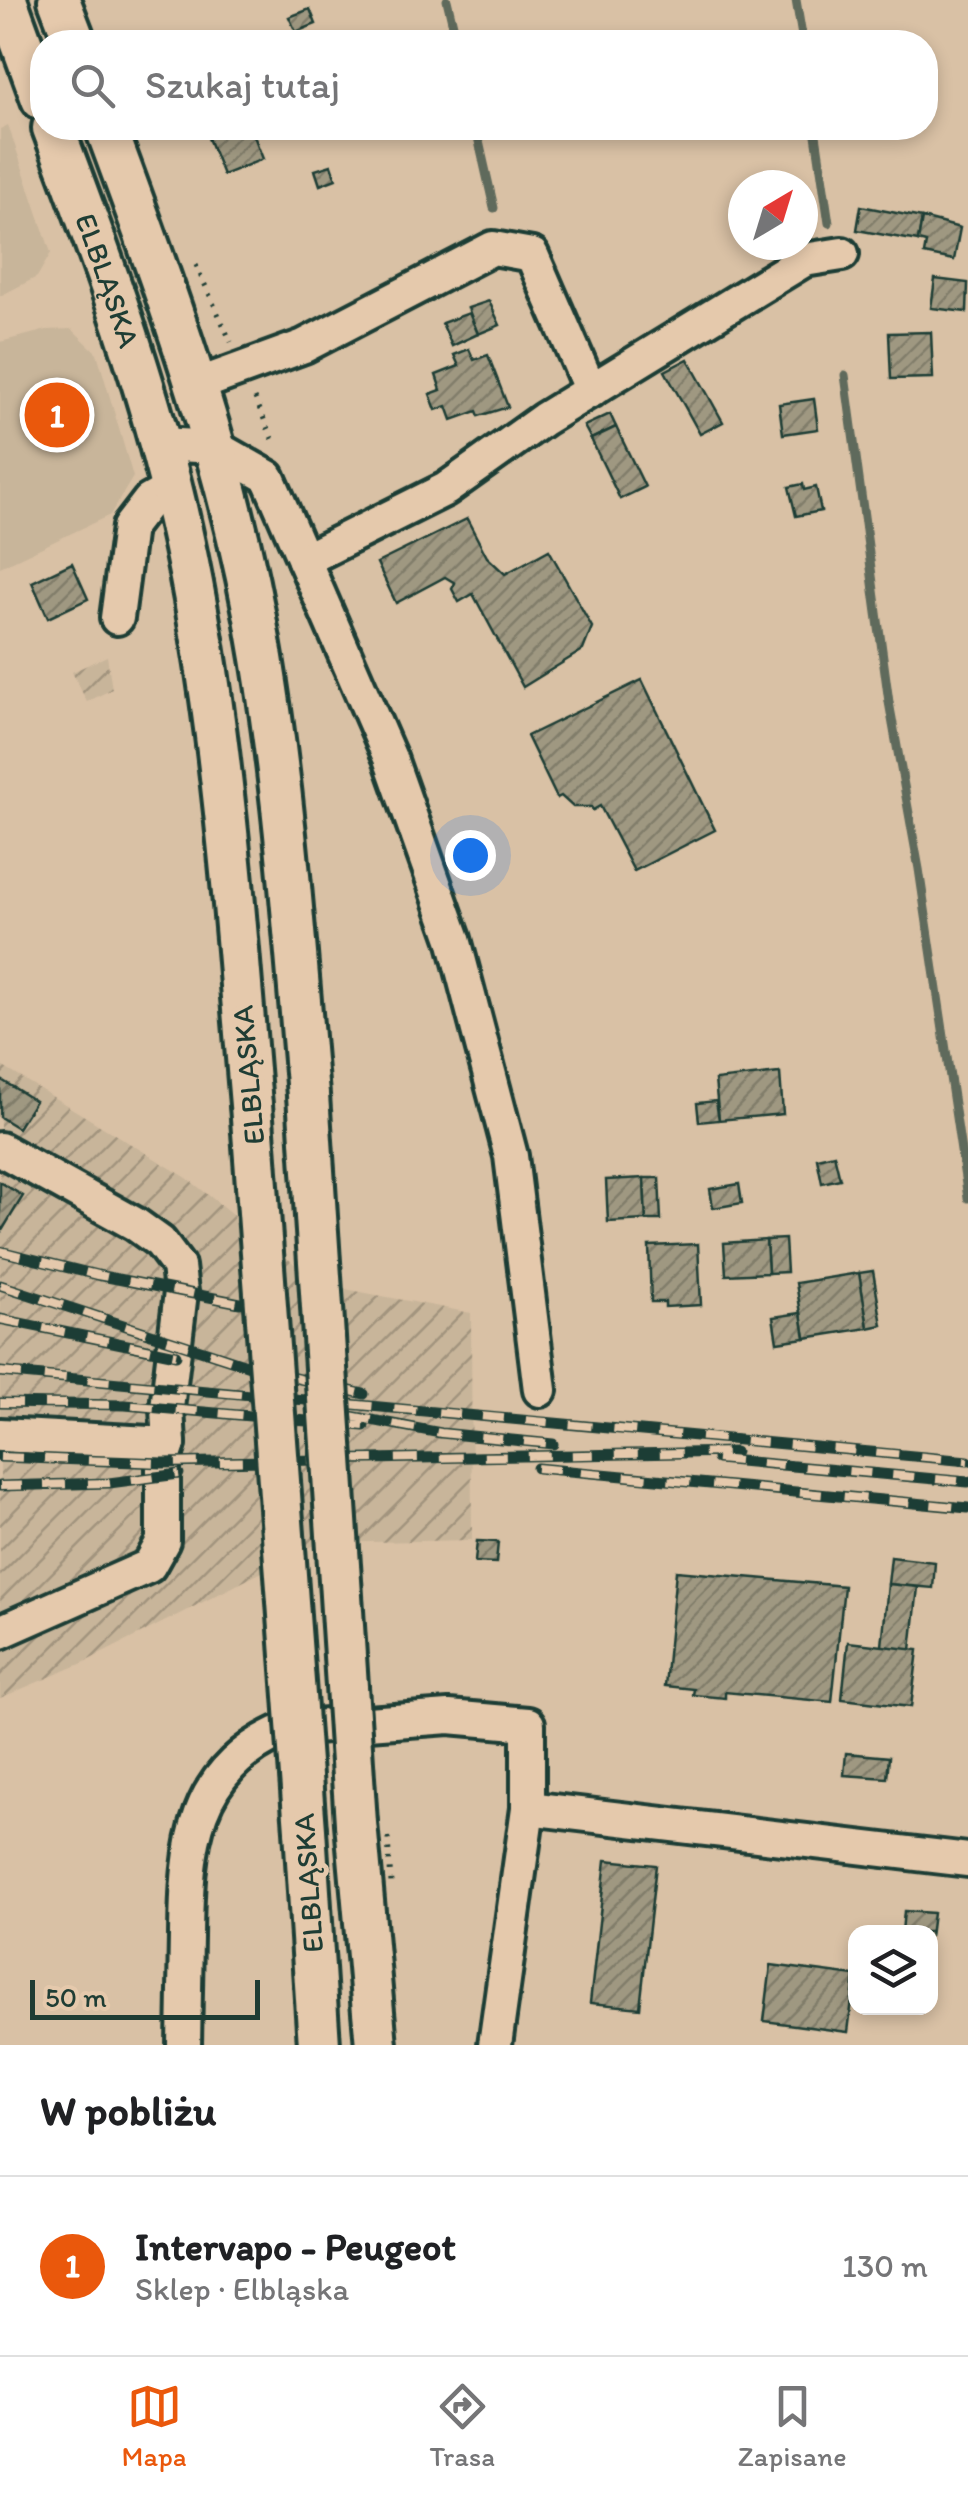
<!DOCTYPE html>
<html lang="pl">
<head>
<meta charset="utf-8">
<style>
  :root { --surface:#fff; --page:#f6f6f6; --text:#202124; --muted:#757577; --line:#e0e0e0; --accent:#ea580c }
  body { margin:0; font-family:Itim,sans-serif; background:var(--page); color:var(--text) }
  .controls { position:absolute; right:30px; bottom:30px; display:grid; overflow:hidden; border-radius:20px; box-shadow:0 5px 15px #0003 }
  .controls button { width:90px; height:90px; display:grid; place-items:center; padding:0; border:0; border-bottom:2px solid var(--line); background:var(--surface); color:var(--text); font:50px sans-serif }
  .compass { position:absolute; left:728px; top:170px; width:90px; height:90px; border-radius:50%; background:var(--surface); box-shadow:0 5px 15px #0003; rotate:38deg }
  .scale { position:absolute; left:30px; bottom:25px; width:230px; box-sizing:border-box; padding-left:10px; border:5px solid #1f3d34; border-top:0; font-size:28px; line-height:35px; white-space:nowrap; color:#1f3d34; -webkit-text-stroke:8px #e5c9ac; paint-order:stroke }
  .you { position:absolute; left:470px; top:855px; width:35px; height:35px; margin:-25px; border:8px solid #fff; border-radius:50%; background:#1a73e8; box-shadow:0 0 0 15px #1a73e833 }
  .badge { display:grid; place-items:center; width:65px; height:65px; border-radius:50%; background:var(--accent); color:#fff; font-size:32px; font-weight:700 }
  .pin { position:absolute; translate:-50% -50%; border:5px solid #fff; box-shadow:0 2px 10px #0006 }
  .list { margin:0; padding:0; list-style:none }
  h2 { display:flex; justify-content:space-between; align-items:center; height:130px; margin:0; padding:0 40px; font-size:42px }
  h2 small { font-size:32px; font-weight:400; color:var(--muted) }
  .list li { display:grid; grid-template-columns:65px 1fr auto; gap:30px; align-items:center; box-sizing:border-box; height:180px; padding:0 40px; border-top:2px solid var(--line) }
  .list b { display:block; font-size:38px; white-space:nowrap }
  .list p { margin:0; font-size:32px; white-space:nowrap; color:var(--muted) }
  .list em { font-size:32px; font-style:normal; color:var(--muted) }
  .icon { flex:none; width:55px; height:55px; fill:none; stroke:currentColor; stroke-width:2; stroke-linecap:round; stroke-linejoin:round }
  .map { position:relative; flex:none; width:968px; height:2045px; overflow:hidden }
  .search { position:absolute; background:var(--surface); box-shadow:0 5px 15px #0003; left:30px; right:30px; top:30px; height:110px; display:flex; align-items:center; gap:25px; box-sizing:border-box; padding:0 35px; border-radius:40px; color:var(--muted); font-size:38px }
  .sheet { height:310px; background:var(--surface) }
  nav { display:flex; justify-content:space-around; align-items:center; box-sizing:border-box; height:140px; border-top:2px solid var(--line); background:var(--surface); font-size:28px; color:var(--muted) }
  nav a { display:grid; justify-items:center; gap:5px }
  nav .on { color:var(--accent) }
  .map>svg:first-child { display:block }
  .built { fill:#c8b59a }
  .industrial { fill:url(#industrial-furrows) }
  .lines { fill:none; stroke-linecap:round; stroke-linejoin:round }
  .stream { stroke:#5f6a5b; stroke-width:9 }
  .building { fill:url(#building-hatch); stroke:#1f3d34; stroke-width:2.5 }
  .minor-casing { stroke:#1f3d34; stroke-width:40 }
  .major-casing { stroke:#1f3d34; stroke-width:48 }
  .path { stroke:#1f3d34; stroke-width:5; stroke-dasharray:2.5 8; stroke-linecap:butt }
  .minor { stroke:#e5c9ac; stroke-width:32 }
  .major { stroke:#e5c9ac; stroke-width:40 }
  .rail-casing { stroke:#1f3d34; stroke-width:11 }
  .rail { stroke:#e5c9ac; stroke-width:8; stroke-dasharray:22; stroke-linecap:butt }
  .major-bridge-casing { stroke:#1f3d34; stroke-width:48; stroke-linecap:butt }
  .path-bridge { stroke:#1f3d34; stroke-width:5; stroke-dasharray:2.5 8; stroke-linecap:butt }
  .major-bridge { stroke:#e5c9ac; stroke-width:40 }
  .labels { text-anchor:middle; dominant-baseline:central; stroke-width:10; stroke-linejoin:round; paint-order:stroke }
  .street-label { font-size:30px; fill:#1f3d34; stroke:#e5c9ac }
</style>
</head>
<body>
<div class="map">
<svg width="968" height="2045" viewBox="0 0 968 2045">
  <defs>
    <pattern id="industrial-furrows" width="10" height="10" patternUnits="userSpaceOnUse" patternTransform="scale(2.5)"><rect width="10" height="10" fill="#c8b59a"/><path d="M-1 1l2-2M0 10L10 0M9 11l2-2" fill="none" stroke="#a2947e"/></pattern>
    <pattern id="building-hatch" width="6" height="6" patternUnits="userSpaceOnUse" patternTransform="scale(2.5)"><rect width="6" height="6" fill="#9f9881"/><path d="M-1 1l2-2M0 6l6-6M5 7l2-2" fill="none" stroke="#817d6a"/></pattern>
  </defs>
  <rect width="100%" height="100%" fill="#d9c1a5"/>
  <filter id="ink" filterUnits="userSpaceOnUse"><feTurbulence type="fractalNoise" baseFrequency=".01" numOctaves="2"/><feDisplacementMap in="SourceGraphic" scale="20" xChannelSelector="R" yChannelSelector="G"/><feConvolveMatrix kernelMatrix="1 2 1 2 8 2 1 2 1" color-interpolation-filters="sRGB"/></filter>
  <g filter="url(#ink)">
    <g class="built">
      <path d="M8 125 51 253 37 277 0 296V129Z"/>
      <path d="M72 329 97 353 133 477 110 515 0 567V342L47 330Z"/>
    </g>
    <g class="industrial">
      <path d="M107 656 112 689 87 702 72 672Z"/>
      <path d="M0 1065 187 1178 297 1266 298 1280 471 1313 472 1540 319 1543 83 1663 0 1698Z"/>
    </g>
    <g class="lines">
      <g class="stream">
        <path d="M447 0 457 42"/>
        <path d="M796 0 803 42"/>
        <path d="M476 128 494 208"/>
        <path d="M815 128 829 223"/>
        <path d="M845 375 889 702 919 869 968 1198"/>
      </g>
    </g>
    <g class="building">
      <path d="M310 9 316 24 296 32 289 17Z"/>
      <path d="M204 128H251L263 159 223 175Z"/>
      <path d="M331 165 336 179 320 185 315 170Z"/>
      <path d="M861 206 922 218 918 241 857 230Z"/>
      <path d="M922 218 960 228 954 260 924 254 926 243 918 241Z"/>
      <path d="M935 279 968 283 967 312 931 308Z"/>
      <path d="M489 301 500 325 478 334 468 308Z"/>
      <path d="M469 313 478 334 452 346 442 323Z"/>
      <path d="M931 332 933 378 891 379 889 333Z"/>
      <path d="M469 349 474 360 488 355 508 407 479 416 477 411 452 420 447 406 436 410 430 394 441 390 436 375 459 366 454 355Z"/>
      <path d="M688 359 723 422 700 434 665 371Z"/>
      <path d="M814 399 818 429 783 434 779 404Z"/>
      <path d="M610 414 616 427 591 439 584 426Z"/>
      <path d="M616 427 645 487 620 499 591 439Z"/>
      <path d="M803 484 804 490 816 487 821 511 796 516 789 487Z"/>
      <path d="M467 519 487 557 505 574 549 550 592 627 583 650 523 687 473 594 459 602 452 589 455 583 445 577 396 603 377 563Z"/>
      <path d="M72 563 88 599 48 618 32 582Z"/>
      <path d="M642 680 715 830 634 871 600 806 593 810 591 807H573L561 796 557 798 527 736Z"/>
      <path d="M780 1073 783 1114 719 1120 715 1080Z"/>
      <path d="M0 1079 35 1101 18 1128 0 1117Z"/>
      <path d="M716 1101 719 1120 699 1122 697 1103Z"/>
      <path d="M834 1154 840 1179 822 1183 817 1158Z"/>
      <path d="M644 1178 646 1220 608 1222 606 1180Z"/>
      <path d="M644 1178H659L661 1220H646Z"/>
      <path d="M0 1182 23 1196 0 1234Z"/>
      <path d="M739 1184 742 1203 713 1208 710 1189Z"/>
      <path d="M785 1239 787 1272 768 1273 766 1240Z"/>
      <path d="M766 1240 768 1273 726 1275 724 1243Z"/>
      <path d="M698 1244 701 1305 665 1307V1302H651L649 1246Z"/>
      <path d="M873 1271 882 1325 868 1328 859 1273Z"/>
      <path d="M859 1273 868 1328 805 1338 796 1283Z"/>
      <path d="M801 1313 805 1338 777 1342 773 1317Z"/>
      <path d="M477 1541 498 1542 496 1563 475 1562Z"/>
      <path d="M891 1557 935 1562 933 1588 888 1584Z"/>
      <path d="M676 1571 844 1586 832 1702 725 1692V1698L693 1695 694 1689 665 1686Z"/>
      <path d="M888 1584 918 1587 911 1650 882 1646Z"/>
      <path d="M848 1642 918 1650 911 1707 842 1699Z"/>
      <path d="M846 1753 889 1757 887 1778 844 1775Z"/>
      <path d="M606 1860 656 1865 640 2008 590 2003Z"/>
      <path d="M904 1911 933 1913 930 1937V1932H902Z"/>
      <path d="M771 1965 855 1976 848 2032 764 2021Z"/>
    </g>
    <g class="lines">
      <g class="minor-casing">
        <g id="minor">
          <path d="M197 385 304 346 493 248 532 255 591 391"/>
          <path d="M160 444 215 447 268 477 390 758 454 939 511 1156 540 1390"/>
          <path d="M304 560 446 489 544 419 804 260 842 254"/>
          <path d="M117 618 129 527 149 501 170 489"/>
          <path d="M0 1149 135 1224 160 1242 178 1266 181 1292 167 1408 169 1444 163 1463V1541L149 1566 0 1632"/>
          <path d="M0 1435 169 1444"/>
          <path d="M528 1808 968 1860"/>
          <path d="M184 2045C185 2009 185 1972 186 1936 187 1846 191 1769 287 1729L449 1717 528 1724V1808L495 2045"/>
        </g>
      </g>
      <g class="major-casing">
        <g id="major">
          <path d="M6 0 42 99"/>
          <path d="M59 0 75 42"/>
          <path id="s1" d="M53 128C92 231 131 337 160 444 219 659 232 884 251 1105"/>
          <path d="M106 128C170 300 233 475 262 658 286 803 295 949 308 1095"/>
          <path d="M356 1823 376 2045"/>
          <path d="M305 1830 319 2045"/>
        </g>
      </g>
      <g class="path">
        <path d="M196 265 231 342"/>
        <path d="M255 398 274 443"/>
      </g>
      <use href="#minor" class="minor"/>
      <use href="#major" class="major"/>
      <g class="rail-casing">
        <g id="rail">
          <path d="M0 1251 97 1275 240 1303"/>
          <path d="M0 1285 265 1371 364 1394"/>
          <path d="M0 1319 176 1355"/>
          <path d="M0 1372 968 1461"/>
          <path d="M0 1403 125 1405 364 1426"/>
          <path d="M350 1416 441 1433 553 1444"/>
          <path d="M0 1457 163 1463 735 1452"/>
          <path d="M717 1459 968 1482"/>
          <path d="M537 1468 968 1508"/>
          <path d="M0 1486 109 1483 179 1474"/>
        </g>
      </g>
      <use href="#rail" class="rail"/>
      <g class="major-bridge-casing">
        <g id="major-bridge">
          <path d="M308 1095 356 1823"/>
          <path d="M251 1105 305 1830"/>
        </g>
      </g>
      <path class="path-bridge" d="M388 1838 391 1883"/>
      <use href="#major-bridge" class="major-bridge"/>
    </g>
  </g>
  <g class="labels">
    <g class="street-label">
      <text stroke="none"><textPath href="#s1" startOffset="162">ELBLĄSKA</textPath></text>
      <text transform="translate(248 1075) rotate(-95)">ELBLĄSKA</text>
      <text transform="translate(308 1883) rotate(-94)">ELBLĄSKA</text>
    </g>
  </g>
</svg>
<div class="controls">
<button><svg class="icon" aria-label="layers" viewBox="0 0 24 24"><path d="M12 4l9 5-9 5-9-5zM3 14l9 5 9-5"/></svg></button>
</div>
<svg class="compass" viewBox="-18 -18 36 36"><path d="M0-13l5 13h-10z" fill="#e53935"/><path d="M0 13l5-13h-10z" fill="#757577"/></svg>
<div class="scale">50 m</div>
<div class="you"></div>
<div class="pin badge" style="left:57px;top:415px">1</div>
<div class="search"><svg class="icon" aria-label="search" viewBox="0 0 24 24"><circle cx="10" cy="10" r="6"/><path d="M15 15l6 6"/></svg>Szukaj tutaj</div>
</div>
<section class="sheet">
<h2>W pobliżu<small></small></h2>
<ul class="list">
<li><span class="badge">1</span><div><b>Intervapo - Peugeot</b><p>Sklep · Elbląska</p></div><em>130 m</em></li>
</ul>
</section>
<nav>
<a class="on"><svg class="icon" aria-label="map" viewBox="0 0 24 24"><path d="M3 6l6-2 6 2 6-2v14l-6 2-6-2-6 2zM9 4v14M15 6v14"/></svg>Mapa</a>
<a><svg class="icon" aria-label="directions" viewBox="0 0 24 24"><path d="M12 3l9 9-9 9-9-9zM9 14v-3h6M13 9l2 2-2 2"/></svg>Trasa</a>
<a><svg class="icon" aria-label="saved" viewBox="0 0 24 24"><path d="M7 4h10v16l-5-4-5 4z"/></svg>Zapisane</a>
</nav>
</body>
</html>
